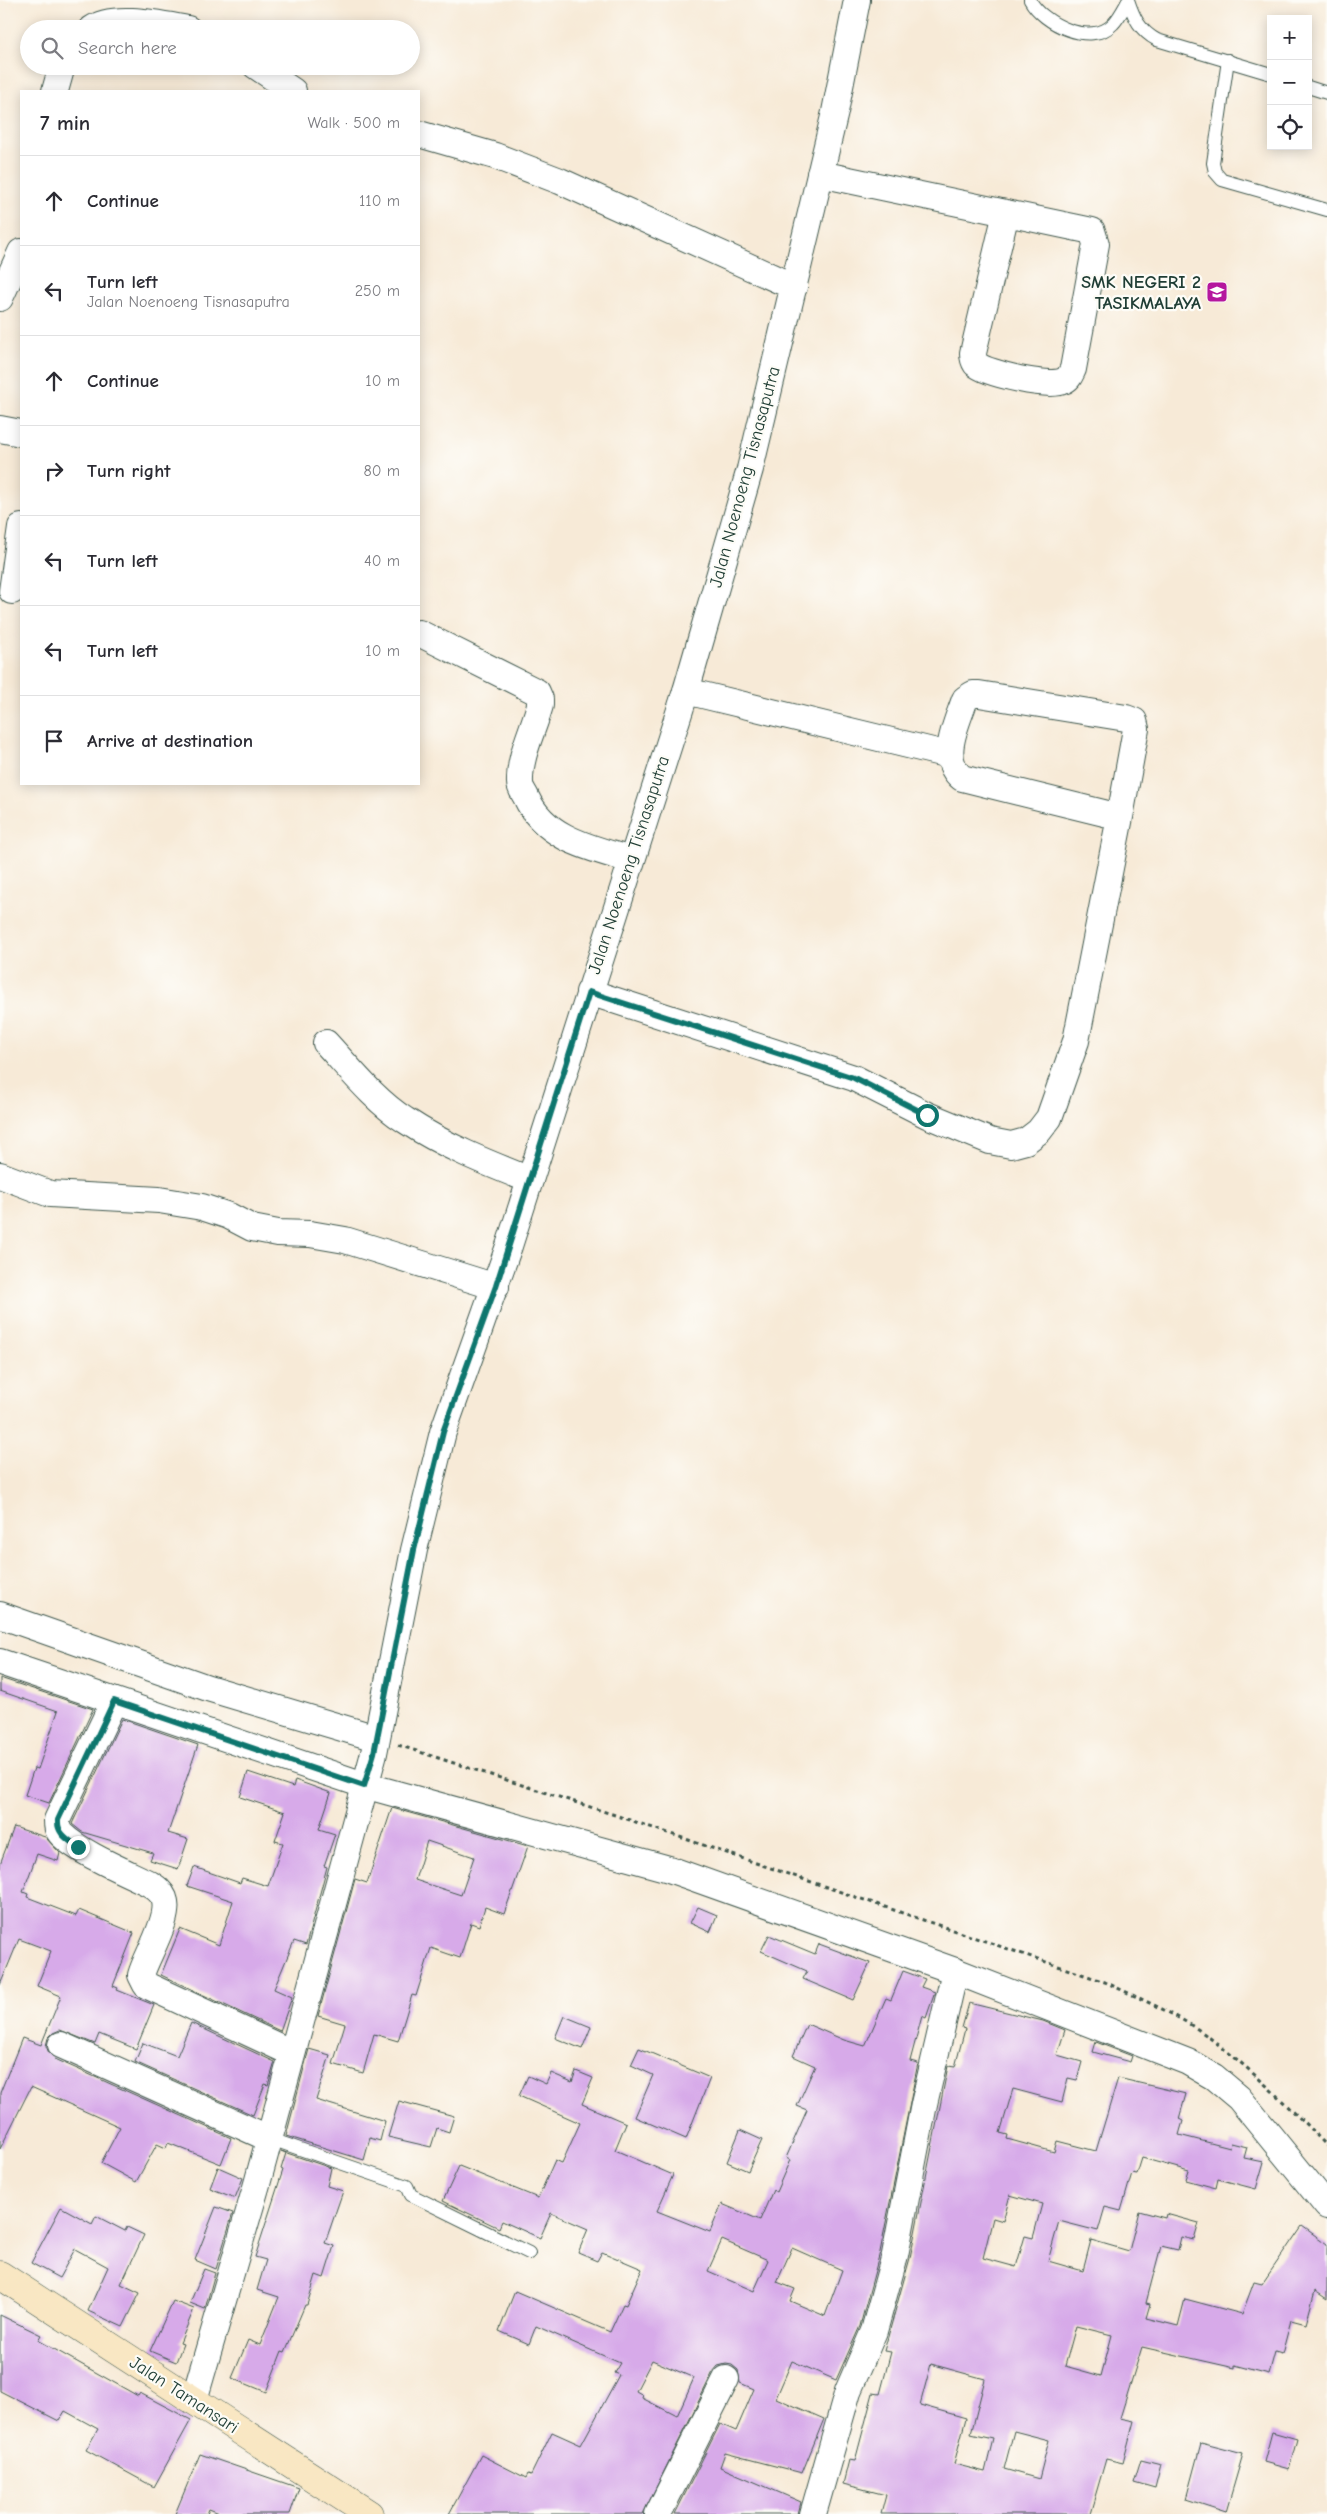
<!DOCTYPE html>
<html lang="en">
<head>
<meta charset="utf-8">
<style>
  :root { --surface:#fff; --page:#f2f2f3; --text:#2b2b33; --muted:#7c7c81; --line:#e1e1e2 }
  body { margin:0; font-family:"Comic Neue",sans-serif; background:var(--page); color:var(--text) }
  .controls { position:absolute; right:15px; top:15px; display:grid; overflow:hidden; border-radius:0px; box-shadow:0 2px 12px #0003 }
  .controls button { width:45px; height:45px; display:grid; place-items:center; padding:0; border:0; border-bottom:1px solid var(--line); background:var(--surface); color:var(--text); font:25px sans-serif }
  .stop { position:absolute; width:15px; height:15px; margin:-11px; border:4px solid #0f766e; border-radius:50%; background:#fff }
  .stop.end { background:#0f766e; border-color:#fff; box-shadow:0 1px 5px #0008 }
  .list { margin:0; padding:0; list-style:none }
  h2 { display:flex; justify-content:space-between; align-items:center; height:65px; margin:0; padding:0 20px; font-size:21px }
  h2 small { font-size:16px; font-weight:400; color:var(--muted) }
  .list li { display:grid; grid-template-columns:32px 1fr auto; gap:15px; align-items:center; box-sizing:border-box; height:90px; padding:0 20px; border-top:1px solid var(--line) }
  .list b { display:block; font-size:19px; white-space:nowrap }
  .list p { margin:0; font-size:16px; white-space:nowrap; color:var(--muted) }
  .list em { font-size:16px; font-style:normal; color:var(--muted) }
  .icon { flex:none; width:28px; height:28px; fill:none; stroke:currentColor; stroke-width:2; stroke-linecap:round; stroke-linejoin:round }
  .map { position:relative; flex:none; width:1327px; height:2514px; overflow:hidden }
  .search { position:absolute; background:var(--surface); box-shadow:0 2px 12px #0003; left:20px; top:20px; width:400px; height:55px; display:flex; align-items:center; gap:12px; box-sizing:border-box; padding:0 18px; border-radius:28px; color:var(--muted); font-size:19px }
  .panel { position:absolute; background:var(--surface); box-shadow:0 2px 12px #0003; left:20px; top:90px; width:400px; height:695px; border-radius:0px }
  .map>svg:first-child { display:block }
  .building { fill:#d7aae9; fill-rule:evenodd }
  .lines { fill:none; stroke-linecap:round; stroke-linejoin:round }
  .lane-casing { stroke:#3f574c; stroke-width:14 }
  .street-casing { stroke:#3f574c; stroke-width:28 }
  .secondary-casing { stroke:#3f574c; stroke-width:29 }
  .path { stroke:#3f574c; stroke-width:3; stroke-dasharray:4 4; stroke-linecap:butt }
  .lane { stroke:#fff; stroke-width:12 }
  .street { stroke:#fff; stroke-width:26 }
  .secondary { stroke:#f9e7c3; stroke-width:28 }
  .route { stroke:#0f766e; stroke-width:6 }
  .labels { text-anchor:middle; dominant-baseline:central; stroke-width:4.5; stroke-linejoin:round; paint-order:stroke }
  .poi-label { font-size:18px; font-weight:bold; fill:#1f3d34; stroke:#fdfcf7; text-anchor:end }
  .street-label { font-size:18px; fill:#1f3d34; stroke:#fdfcf7 }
</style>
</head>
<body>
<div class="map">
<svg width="1327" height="2514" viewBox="0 0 1327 2514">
  <rect width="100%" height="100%" fill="#fdfcf7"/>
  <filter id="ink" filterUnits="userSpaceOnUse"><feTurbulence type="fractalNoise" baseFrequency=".02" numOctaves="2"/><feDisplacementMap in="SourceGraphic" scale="10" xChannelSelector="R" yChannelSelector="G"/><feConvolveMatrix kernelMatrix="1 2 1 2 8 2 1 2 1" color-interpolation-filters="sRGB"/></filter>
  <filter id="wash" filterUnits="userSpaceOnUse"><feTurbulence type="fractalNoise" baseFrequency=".0096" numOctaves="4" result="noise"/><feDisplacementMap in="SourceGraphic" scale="20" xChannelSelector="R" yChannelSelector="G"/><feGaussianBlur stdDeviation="1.12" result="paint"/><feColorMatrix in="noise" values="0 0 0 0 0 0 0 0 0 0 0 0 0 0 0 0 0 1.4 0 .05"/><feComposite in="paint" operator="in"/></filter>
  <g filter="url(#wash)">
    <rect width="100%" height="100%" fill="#f7ead7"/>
    <g id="blocks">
      <g class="building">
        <path d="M0 1678 93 1709 49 1803 25 1795 34 1768 38 1769 58 1711 0 1691Z"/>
        <path d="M122 1719 198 1745 168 1833 188 1839 178 1869 150 1860 153 1853 82 1832 72 1824Z"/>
        <path d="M248 1772 293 1787 295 1780 331 1793 319 1829 335 1834 324 1866 327 1867 306 1945 294 1941 274 1989 292 1997 280 2031 161 1975 180 1929 219 1945 233 1901 187 1886 194 1867 240 1883 242 1878 268 1886 283 1843 275 1841 285 1812 240 1797Z"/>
        <path d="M392 1808 528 1846 504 1914 485 1907 479 1926 471 1923 460 1958 431 1948 416 1996 412 1995 398 2041 374 2034 363 2073 333 2064 345 2024 318 2016 355 1879 367 1883ZM427 1841 474 1857 461 1895 415 1880Z"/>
        <path d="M14 1827 45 1837 60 1853 58 1861 37 1854 23 1892 28 1894 27 1897 76 1916 79 1910 134 1933 113 1986 118 1988 117 1990 154 2005 136 2049 99 2034 95 2044 60 2030 53 2033 48 2038 46 2046 49 2053 55 2059 231 2138 221 2164 168 2143 166 2148 157 2144 136 2182 101 2163 120 2127 31 2087 0 2149V2093L22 2038 41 2045 61 1996 37 1986 51 1951 19 1939 0 1985V1864Z"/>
        <path d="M698 1907 717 1915 710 1932 690 1923Z"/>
        <path d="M769 1935 815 1954 819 1944 870 1963 853 2000 803 1979 807 1971 761 1951Z"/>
        <path d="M903 1971 925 1979 921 1987 935 1992 926 2018 922 2016 910 2061 918 2063 880 2252 860 2326 836 2380 792 2361 776 2398 824 2419 802 2473 725 2453 720 2467 801 2502 798 2514H675L720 2424 736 2431 754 2389 740 2383 738 2370 732 2365 726 2364 718 2366 713 2372 643 2514H449L481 2455 526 2478 528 2474 531 2475 552 2432 581 2445 619 2375 614 2373 620 2363 536 2326 529 2344 499 2331 515 2291 610 2332 623 2304 626 2305 642 2269 602 2252 597 2261 578 2253 588 2229 551 2213 540 2238 502 2221 499 2228 443 2201 459 2166 538 2198 555 2160 562 2163 580 2123 519 2096 528 2076 546 2084 551 2073 572 2082 576 2071 593 2078 582 2104 626 2123 615 2150 673 2175 657 2211 710 2232 722 2204 760 2220 773 2190 776 2192 790 2160 786 2158 807 2110 797 2106 815 2066 793 2056 807 2024 844 2040 865 2046 886 1998 891 2000ZM722 2240 768 2260 754 2291 708 2271ZM792 2248 842 2270 825 2316 790 2301 795 2289 777 2282ZM652 2360 694 2378 677 2416 642 2398 643 2395 636 2391Z"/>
        <path d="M969 2003 1043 2021 1065 2030 1057 2055 1082 2062 1077 2080 1068 2078 1062 2102 1013 2089 1000 2133 1008 2135 1007 2139 1054 2152 1057 2141 1096 2151 1118 2078 1186 2094 1179 2119 1183 2121 1179 2135 1230 2148 1231 2143 1247 2147 1244 2158 1264 2162 1256 2189 1218 2179 1216 2188 1186 2180 1189 2171 1142 2158 1137 2174 1132 2173 1121 2211 1105 2207 1098 2231 1059 2221 1048 2261 1083 2271 1091 2240 1129 2251 1139 2211 1165 2218 1166 2214 1199 2223 1194 2240 1181 2237 1178 2250 1161 2246 1146 2303 1150 2304 1146 2318 1178 2326 1185 2299 1242 2314 1254 2282 1262 2284 1302 2226 1327 2244V2299L1315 2291 1306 2324 1291 2320 1282 2354 1275 2352 1269 2374 1235 2365V2368L1142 2347 1120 2418 1134 2421 1123 2463 1106 2459 1090 2514H881L886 2495 843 2484 849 2460 855 2461 873 2393 880 2394 891 2352 884 2351 910 2258 948 2066 955 2067 965 2029 962 2028ZM1010 2195 1042 2204 1033 2238 1025 2236 1016 2267 983 2258 993 2218 1003 2221ZM1076 2326 1112 2335 1101 2376 1065 2366ZM931 2364 985 2379 971 2434 993 2439 985 2472 954 2464 966 2418 920 2405ZM1014 2431 1049 2440 1039 2479 1004 2469Z"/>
        <path d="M564 2016 591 2027 582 2049 555 2038Z"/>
        <path d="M191 2023 275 2062 268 2085 265 2084 253 2115 135 2062 143 2043 177 2056Z"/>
        <path d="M1096 2042 1132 2056 1130 2062 1093 2052Z"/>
        <path d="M639 2048 710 2078 686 2139 635 2117 653 2075 631 2065Z"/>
        <path d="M309 2049 330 2055 316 2100 385 2121 380 2141 370 2138 364 2160 286 2136Z"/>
        <path d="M399 2101 454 2116 449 2132 437 2128 431 2147 388 2137Z"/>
        <path d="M740 2130 762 2140 748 2171 727 2162Z"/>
        <path d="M281 2151 331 2168 327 2186 343 2191 325 2243 334 2246 324 2278 316 2275 307 2305H305L285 2352 282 2351 266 2392 232 2378 248 2340 260 2345 279 2297 257 2290 266 2260 255 2257 283 2170 281 2169 286 2153Z"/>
        <path d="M218 2167 243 2178 235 2198 210 2188Z"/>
        <path d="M61 2207 92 2224 96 2216 125 2231 127 2227 144 2235 121 2284 140 2293 123 2327 88 2311 108 2267 75 2249 59 2278 31 2263Z"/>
        <path d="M216 2207 233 2213 216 2269 195 2260Z"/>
        <path d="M204 2269 215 2273 205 2309 190 2303Z"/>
        <path d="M173 2301 194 2309 180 2343 183 2344 176 2362 150 2351Z"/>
        <path d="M0 2315 41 2335 38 2340 138 2396 140 2393 191 2420 154 2487 86 2450 98 2429 65 2411 59 2421 0 2391Z"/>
        <path d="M1272 2432 1297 2439 1289 2469 1264 2462Z"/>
        <path d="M1201 2443 1243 2454 1226 2512 1186 2499Z"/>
        <path d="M200 2454 299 2488 290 2514H222L209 2509 207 2514H175Z"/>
        <path d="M1141 2459 1161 2464 1155 2488 1134 2482Z"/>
      </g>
    </g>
  </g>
  <g filter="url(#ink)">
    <use href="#blocks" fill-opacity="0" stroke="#3f574c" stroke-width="1"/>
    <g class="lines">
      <g class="lane-casing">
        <g id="lane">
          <path d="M1030 0C1043 24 1091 47 1113 24 1119 18 1124 8 1128 1"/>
          <path d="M1128 0C1134 18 1140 31 1157 40L1271 74"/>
          <path d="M1228 60 1213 163 1215 172 1222 180 1327 210"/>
          <path d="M1308 87 1327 93"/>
          <path d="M268 2138 407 2186 411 2195 529 2253"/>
        </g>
      </g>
      <g class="street-casing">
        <g id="street">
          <path d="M92 29C113 13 164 25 188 29"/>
          <path d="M256 66 293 91"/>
          <path d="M55 91 62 66"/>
          <path d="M419 134 495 156 560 181 794 287"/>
          <path d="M820 174 1092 231 1096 244 1073 369C1070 375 1069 379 1063 381 1050 388 987 374 976 364 974 361 973 356 973 353L1006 213"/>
          <path d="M0 298 21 252"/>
          <path d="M0 429 21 433"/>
          <path d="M12 591 21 527"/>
          <path d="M419 633 537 692 540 699V705C533 731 519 756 520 783 520 788 524 793 526 797 545 839 591 848 631 860"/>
          <path d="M686 691 949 755"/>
          <path d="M589 992 854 1078 927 1115 990 1141 1011 1145 1026 1141 1039 1131 1049 1118 1076 1041 1120 817 962 778C938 759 957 723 965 699L973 694H979L1126 718 1134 721 1136 729 1120 817"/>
          <path d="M326 1043C350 1069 375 1101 405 1120 444 1146 487 1163 530 1180"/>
          <path d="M0 1175 50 1194 159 1200 202 1207 229 1216 252 1228 278 1233 310 1234 345 1240 496 1287"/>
          <path d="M0 1615 208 1688 376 1738"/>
          <path d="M0 1662 364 1785 669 1869 955 1971 1188 2062 1214 2077 1239 2098 1327 2206"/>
          <path d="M114 1701 57 1820C57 1826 57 1830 62 1835 80 1853 126 1872 150 1884 156 1888 161 1891 164 1898 172 1917 146 1956 141 1975L146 1985 292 2053"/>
          <path d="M61 2045 268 2138"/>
          <path d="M194 2400 257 2184 374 1753 414 1550 443 1432 509 1246 686 691 750 469 835 112 857 0"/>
          <path d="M658 2514 726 2379"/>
          <path d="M813 2514 848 2391 874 2331 895 2255 924 2104 955 1971"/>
        </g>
      </g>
      <g class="secondary-casing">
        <path id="secondary" d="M0 2275 369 2514"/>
      </g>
      <path class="path" d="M398 1745 618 1816 1105 1982C1142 2000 1183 2016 1215 2042 1256 2073 1291 2109 1327 2146"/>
      <use href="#lane" class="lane"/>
      <use href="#street" class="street"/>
      <use href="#secondary" class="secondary"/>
    </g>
  </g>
  <g class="lines" filter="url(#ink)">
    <path class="route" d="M78 1847C68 1839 57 1834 58 1820L114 1701 364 1786 374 1753 414 1550 443 1432 496 1286 589 992 854 1078 927 1115"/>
  </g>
  <defs>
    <g id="school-square" transform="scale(1.125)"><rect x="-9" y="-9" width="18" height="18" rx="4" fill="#b5179e" stroke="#fdfcf7"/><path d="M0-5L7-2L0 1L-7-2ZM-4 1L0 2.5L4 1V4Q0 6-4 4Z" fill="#fff"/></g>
  </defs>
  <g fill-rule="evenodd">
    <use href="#school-square" x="1217" y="292"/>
  </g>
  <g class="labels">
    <g class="poi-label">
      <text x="1201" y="282">SMK NEGERI 2<tspan x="1201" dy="21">TASIKMALAYA</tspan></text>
    </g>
    <g class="street-label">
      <text transform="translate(745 477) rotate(-75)">Jalan Noenoeng Tisnasaputra</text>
      <text transform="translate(629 865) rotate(-72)">Jalan Noenoeng Tisnasaputra</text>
      <text transform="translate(184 2395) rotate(33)">Jalan Tamansari</text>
    </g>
  </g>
</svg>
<div class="controls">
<button>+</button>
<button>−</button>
<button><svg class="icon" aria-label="locate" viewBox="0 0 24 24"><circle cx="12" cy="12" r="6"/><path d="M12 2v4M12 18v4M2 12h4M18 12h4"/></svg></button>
</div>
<div class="stop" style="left:927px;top:1115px"></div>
<div class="stop end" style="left:78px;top:1847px"></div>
<div class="search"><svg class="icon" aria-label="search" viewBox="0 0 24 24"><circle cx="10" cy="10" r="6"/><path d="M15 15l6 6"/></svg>Search here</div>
<section class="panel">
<h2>7 min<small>Walk · 500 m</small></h2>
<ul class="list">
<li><svg class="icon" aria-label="ahead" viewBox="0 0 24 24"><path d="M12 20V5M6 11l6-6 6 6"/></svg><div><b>Continue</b></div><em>110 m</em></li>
<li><svg class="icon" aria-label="left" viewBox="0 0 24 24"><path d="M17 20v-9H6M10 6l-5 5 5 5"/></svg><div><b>Turn left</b><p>Jalan Noenoeng Tisnasaputra</p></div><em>250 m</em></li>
<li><svg class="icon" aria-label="ahead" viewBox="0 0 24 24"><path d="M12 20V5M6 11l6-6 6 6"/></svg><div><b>Continue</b></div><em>10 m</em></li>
<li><svg class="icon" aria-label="right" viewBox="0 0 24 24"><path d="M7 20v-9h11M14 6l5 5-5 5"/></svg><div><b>Turn right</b></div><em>80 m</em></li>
<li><svg class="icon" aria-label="left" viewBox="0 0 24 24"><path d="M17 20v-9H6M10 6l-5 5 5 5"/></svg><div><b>Turn left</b></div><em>40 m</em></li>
<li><svg class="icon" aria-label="left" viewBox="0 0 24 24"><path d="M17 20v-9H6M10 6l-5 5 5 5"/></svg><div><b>Turn left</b></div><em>10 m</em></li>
<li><svg class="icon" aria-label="arrive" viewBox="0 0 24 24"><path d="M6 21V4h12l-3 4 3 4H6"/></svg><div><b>Arrive at destination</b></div></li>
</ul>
</section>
</div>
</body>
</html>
